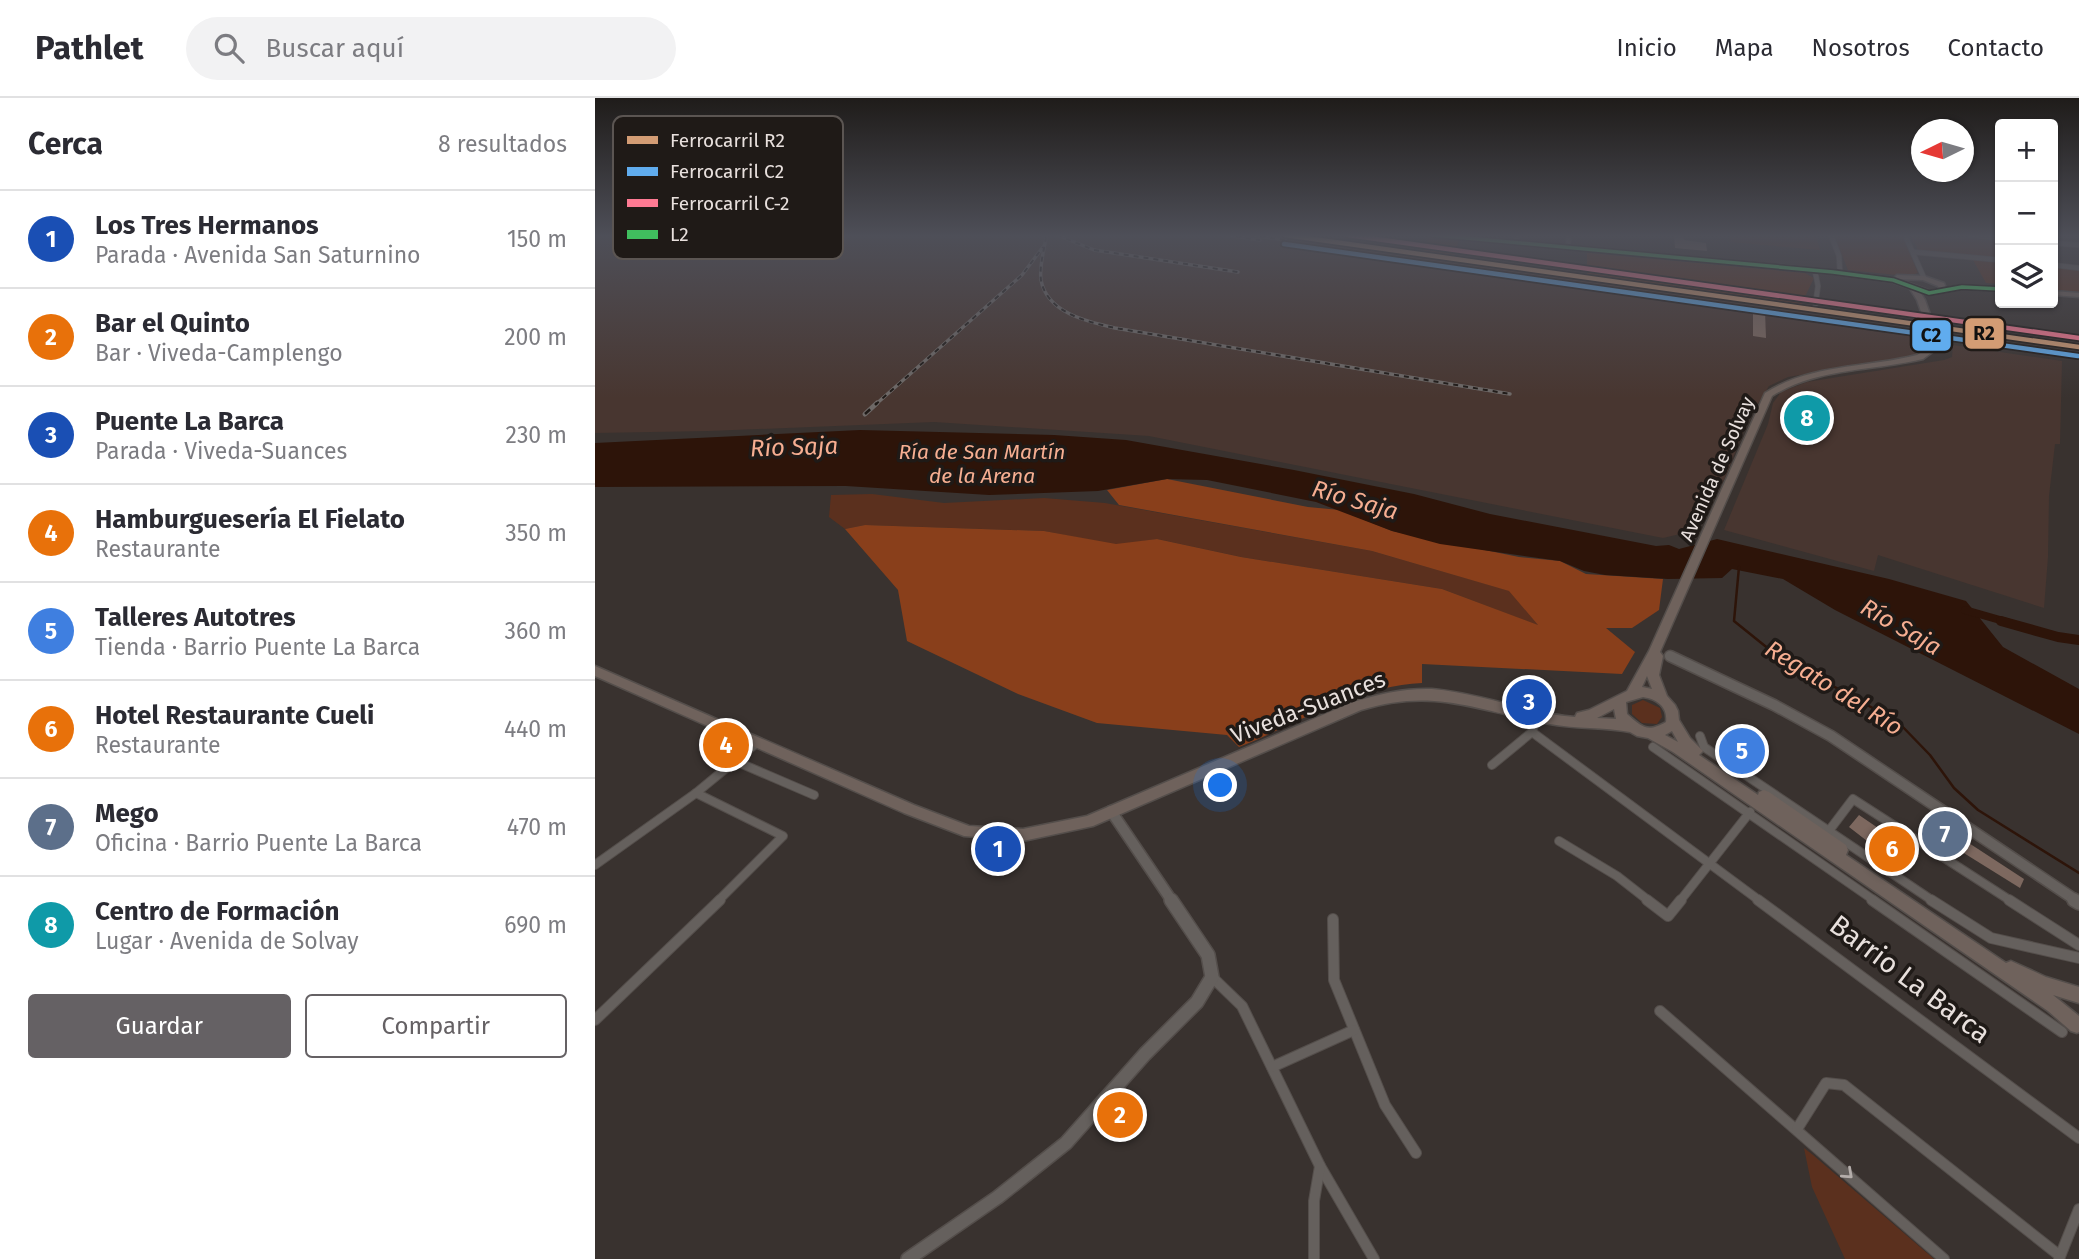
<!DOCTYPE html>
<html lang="es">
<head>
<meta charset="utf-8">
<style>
  :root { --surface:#fff; --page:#f2f2f3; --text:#2b2b33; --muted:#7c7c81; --line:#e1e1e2; --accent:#656164 }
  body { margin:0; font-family:"Fira Sans",sans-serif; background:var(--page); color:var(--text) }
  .controls { position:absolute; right:21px; top:21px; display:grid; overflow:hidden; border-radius:7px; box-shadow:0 2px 5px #0004 }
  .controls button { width:63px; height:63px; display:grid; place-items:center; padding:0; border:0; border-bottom:2px solid var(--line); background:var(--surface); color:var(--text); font:35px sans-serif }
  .compass { position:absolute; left:1316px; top:21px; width:63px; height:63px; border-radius:50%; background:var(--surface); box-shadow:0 2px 5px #0004; rotate:265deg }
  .you { position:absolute; left:626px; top:688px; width:24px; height:24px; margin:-18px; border:5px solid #fff; border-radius:50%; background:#1a73e8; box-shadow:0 0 0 10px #1a73e833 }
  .badge { display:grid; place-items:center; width:46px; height:46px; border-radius:50%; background:var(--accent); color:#fff; font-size:23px; font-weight:700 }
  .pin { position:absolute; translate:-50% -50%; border:4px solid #fff; box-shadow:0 2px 7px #0006 }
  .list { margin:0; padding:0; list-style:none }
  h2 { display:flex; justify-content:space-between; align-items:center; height:91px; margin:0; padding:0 28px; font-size:30px }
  h2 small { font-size:23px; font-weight:400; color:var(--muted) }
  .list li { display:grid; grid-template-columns:46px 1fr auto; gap:21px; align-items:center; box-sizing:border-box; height:98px; padding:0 28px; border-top:2px solid var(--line) }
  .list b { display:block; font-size:26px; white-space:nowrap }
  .list p { margin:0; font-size:23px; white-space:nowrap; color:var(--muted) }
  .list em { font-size:23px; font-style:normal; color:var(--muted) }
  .actions { display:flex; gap:14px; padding:21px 28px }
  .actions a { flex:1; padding:16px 0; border:2px solid var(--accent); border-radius:7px; text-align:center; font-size:24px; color:var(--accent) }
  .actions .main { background:var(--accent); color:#fff }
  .icon { flex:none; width:38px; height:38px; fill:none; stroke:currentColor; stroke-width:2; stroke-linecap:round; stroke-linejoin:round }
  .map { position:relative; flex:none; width:1484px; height:1161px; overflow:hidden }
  header { display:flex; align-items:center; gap:42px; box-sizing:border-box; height:98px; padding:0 35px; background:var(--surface); border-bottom:2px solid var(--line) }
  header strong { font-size:33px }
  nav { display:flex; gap:38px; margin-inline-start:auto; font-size:24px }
  .search { width:490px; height:63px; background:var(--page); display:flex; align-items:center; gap:18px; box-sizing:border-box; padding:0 24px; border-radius:38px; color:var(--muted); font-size:26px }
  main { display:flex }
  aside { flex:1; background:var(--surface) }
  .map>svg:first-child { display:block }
  .built { fill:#483630 }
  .green { fill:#5b301e }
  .forest { fill:#893f1b }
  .water { fill:#2d1409 }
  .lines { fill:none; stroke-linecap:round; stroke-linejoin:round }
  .stream { stroke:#2d1409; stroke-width:2.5 }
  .canal-far1 { stroke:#2d1409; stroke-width:8 }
  .canal { stroke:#2d1409; stroke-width:10 }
  .building { fill:#7d685f }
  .minor-far2-casing { stroke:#544e4b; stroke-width:6 }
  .minor-far1-casing { stroke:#544e4b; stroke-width:10 }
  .minor-casing { stroke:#544e4b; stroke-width:12 }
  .tertiary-far1-casing { stroke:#544e4b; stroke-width:13 }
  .tertiary-casing { stroke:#544e4b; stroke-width:16 }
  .primary-casing { stroke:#544e4b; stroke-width:3 }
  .trunk-casing { stroke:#544e4b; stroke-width:3 }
  .minor-far2 { stroke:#65605d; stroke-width:4.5 }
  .minor-far1 { stroke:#65605d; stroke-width:8 }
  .minor { stroke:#65605d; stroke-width:10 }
  .tertiary-far1 { stroke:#65605d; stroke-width:10 }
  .tertiary { stroke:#65605d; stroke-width:13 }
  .primary { fill:#6f625c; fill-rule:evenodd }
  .trunk { fill:#72635c; fill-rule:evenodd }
  .rail-far1-casing { stroke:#6e6967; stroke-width:3.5 }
  .rail-casing { stroke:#6e6967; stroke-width:5 }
  .rail-far1 { stroke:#1f1a17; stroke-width:2; stroke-dasharray:5; stroke-linecap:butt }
  .rail { stroke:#1f1a17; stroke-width:2.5; stroke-dasharray:7; stroke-linecap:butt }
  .primary-bridge-casing { stroke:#544e4b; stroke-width:10; stroke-linecap:butt }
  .primary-bridge { stroke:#6f625c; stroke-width:8 }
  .bus-1-casing { stroke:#1f1a17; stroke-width:7 }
  .bus-1 { stroke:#40be5e; stroke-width:3.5 }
  .rail-1-casing { stroke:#1f1a17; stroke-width:8 }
  .rail-2-casing { stroke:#1f1a17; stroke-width:8 }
  .rail-3-casing { stroke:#1f1a17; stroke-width:8 }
  .rail-1 { stroke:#d39c74; stroke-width:4.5 }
  .rail-2 { stroke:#60acee; stroke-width:4.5 }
  .rail-3 { stroke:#fe7a93; stroke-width:4.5 }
  .oneway { stroke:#b4adaa }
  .labels { text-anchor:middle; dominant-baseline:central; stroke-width:7; stroke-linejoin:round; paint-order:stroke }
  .far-street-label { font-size:19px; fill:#e8e0dd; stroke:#1f1a17 }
  .far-water-label { font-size:21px; font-style:italic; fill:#f6ae91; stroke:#1f1a17 }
  .street-label { font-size:23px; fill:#e8e0dd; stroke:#1f1a17 }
  .water-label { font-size:24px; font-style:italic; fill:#f6ae91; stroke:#1f1a17 }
  .near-street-label { font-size:28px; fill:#e8e0dd; stroke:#1f1a17 }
  .key { fill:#1f1a17; stroke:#5b5552; stroke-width:2 }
  .key-label { font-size:19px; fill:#e8e0dd }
  .line-badge { stroke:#1f1a17; stroke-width:2.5 }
  .pale-badge-label { font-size:19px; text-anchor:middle; font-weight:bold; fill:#111 }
</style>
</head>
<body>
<header>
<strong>Pathlet</strong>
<div class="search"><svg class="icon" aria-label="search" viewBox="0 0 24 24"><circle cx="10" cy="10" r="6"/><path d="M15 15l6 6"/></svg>Buscar aquí</div>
<nav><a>Inicio</a><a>Mapa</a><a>Nosotros</a><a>Contacto</a></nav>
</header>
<main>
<aside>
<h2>Cerca<small>8 resultados</small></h2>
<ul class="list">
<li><span class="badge" style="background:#1a4fb4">1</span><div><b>Los Tres Hermanos</b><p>Parada · Avenida San Saturnino</p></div><em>150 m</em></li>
<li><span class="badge" style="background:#e8710a">2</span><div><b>Bar el Quinto</b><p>Bar · Viveda-Camplengo</p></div><em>200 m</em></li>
<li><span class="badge" style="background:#1a4fb4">3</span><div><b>Puente La Barca</b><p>Parada · Viveda-Suances</p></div><em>230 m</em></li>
<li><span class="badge" style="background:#e8710a">4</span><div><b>Hamburguesería El Fielato</b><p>Restaurante</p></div><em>350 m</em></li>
<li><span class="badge" style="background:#3f7fe0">5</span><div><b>Talleres Autotres</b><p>Tienda · Barrio Puente La Barca</p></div><em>360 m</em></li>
<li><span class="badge" style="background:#e8710a">6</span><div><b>Hotel Restaurante Cueli</b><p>Restaurante</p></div><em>440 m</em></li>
<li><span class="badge" style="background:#5c6f8a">7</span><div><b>Mego</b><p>Oficina · Barrio Puente La Barca</p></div><em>470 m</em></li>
<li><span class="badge" style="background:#0f9aa8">8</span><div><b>Centro de Formación</b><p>Lugar · Avenida de Solvay</p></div><em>690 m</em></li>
</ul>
<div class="actions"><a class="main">Guardar</a><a>Compartir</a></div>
</aside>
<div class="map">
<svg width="1484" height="1161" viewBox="0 0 1484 1161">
  <rect width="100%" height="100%" fill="#39322f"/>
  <g class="built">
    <path d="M0 137H674L1230 218 1332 237 1333 240 1331 249 1320 258 1193 279 1174 288 1153 322 1130 380 1098 433 1068 440 554 338 339 324 114 333 0 335Z"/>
    <path d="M1358 247 1467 263 1465 346H1460L1454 398 1453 459 1449 510 1283 457 1279 473 1129 432 1173 326 1178 305 1186 294 1212 284 1349 262 1357 259Z"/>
  </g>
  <g class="green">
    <path d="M1135 137H1221L1225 152 1136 144Z"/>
    <path d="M1239 137H1307L1323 175 1312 178 1253 172Z"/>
    <path d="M1315 137 1405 142V160L1324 153Z"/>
    <path d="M834 138 864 141 859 158 828 154Z"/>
    <path d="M992 153 1208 174 1219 180 1206 207 992 177Z"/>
    <path d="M1378 162 1405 164V186L1391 185Z"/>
    <path d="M1458 169 1484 171V194L1458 192Z"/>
    <path d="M277 396 349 405 449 400 510 405 777 453 915 493 944 528 847 491 646 459 562 441 521 447 449 433 270 427 250 431 234 419 236 397Z"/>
    <path d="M1048 602 1065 610 1067 619 1062 626 1047 625 1037 616V607Z"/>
    <path d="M1209 1050 1218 1057 1339 1161H1250L1217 1089Z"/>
  </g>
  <path class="forest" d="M572 381 713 409 745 412 797 433 924 459 965 463 991 476 1068 481 1064 512 1037 530H1011L1040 554 1027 576 827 566V585C761 588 704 625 644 649L632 637 502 625 423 596 312 543 303 492 250 431 270 427 449 433 521 446 562 441 646 459 847 491 943 527 914 493 777 453 524 407 512 392Z"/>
  <path class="water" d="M265 332 459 337 531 342 699 372 819 396 895 416 1061 448 1074 447 1084 451 1122 441 1294 481 1371 503 1408 549 1484 591V636L1240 512 1188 481 1137 471 1127 480 1073 481 1010 477 989 473 965 463 845 446 797 433 721 404 612 382 572 381 503 393 394 397 251 388 0 389V345Z"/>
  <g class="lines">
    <path class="stream" d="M1144 469 1139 523 1180 556 1303 624 1335 657 1359 690 1383 712 1484 775"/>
    <path class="canal-far1" d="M1370 512 1412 524"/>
    <path class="canal" d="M1406 523 1463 539 1484 542"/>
  </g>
  <g class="building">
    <path d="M1079 137H1088L1089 142 1111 145 1112 153 1080 150Z"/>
    <path d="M1158 211 1170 213 1171 240 1158 238Z"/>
    <path d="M1264 717 1324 758 1314 771 1295 758 1294 760 1254 729Z"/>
    <path d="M1334 719 1429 781 1425 790 1327 729Z"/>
  </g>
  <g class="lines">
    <g class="minor-far2-casing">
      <g id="minor-far2">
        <path d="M922 137V142"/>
        <path d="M1236 137 1244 158 1245 174"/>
        <path d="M1310 137 1329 180"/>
        <path d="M1375 137 1405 140"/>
        <path d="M1458 145 1484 147"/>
        <path d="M973 147 974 137"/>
        <path d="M1318 154 1405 162"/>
        <path d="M1458 167 1484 170"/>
        <path d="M1220 173 1223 188 1220 209"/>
        <path d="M1221 204 1278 211"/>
      </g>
    </g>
    <g class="minor-far1-casing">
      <g id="minor-far1">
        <path d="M937 634 1165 803"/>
        <path d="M1105 638 1109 649 1338 803"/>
        <path d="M1058 649 1280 803"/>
        <path d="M140 663 219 697"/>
        <path d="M897 667 937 634 939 627"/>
        <path d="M101 695 188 738 123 803"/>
        <path d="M1233 734 1258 701 1416 803"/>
        <path d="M964 743 1022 778 1054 803"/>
        <path d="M0 767 101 695 163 644"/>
        <path d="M1085 803 1155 714"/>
      </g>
    </g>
    <g class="minor-casing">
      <g id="minor">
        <path d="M1052 802 1073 818 1086 802"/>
        <path d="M1163 802 1484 1040"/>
        <path d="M1277 802 1467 934"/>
        <path d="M1336 802 1396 840 1484 860"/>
        <path d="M1414 802 1484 847"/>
        <path d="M738 821 739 882 790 1007 821 1055"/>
        <path d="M617 879 647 908 725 1068 779 1161"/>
        <path d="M1065 913 1349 1161"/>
        <path d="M0 922 125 802"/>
        <path d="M677 969 759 932"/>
        <path d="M1202 1031 1231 985 1249 987 1465 1158"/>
        <path d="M719 1161V1103L725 1068"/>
        <path d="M1464 1161 1484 1111"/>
      </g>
    </g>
    <g class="tertiary-far1-casing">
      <g id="tertiary-far1">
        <path d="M1075 558 1179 607 1236 638 1482 803"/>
        <path d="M516 713 577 803"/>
      </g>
    </g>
    <g class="tertiary-casing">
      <g id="tertiary">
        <path d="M1479 802 1484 805"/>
        <path d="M313 1161 403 1099 471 1045 550 956 602 904 617 879 613 857 576 802"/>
      </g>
    </g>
    <g class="primary-casing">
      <g id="primary">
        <path d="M1316 189H1322L1330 202 1337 222 1336 224 1329 222 1322 202 1315 191Z"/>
        <path d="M1335 240 1342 242 1340 252 1328 261C1278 273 1221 270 1177 298L1065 554 1068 558 1064 577 1072 598 1080 607 1083 613 1084 622 1095 640 1108 653 1104 657 1163 697 1164 694 1169 692 1174 694 1251 747 1253 752 1251 757 1411 865 1416 863 1451 879 1484 889V905L1458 897 1484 918V934L1482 935 1476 933 1453 913 1078 654 1053 640 1042 638 1035 634C1008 629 981 631 955 626 883 613 840 589 766 612L498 728 428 743 369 738 309 715 0 578V568L319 707 374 728 428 731 492 718 758 604C784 596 809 590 837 591 886 595 931 615 980 619L982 615 994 612 1032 593 1054 553 1170 295C1215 266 1271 270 1322 257L1332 251ZM1052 578 1057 591 1047 589ZM1048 599C1062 601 1073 609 1071 624 1052 635 1047 629 1032 616L1031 604ZM1019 611 1021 621 1002 620ZM1077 633 1083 644 1070 637Z"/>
      </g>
    </g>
    <g class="trunk-casing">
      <g id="trunk">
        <path d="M835 137H862L1238 172 1299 180 1302 177 1329 178 1349 185 1351 190 1367 187 1405 189V193L1367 191 1334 197 1297 184 1238 176 839 139ZM1303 181 1328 182 1343 188 1344 191 1335 193Z"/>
        <path d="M1458 193 1484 195V199L1458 197Z"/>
      </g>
    </g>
    <use href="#minor-far2" class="minor-far2"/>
    <use href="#minor-far1" class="minor-far1"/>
    <use href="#minor" class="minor"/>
    <use href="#tertiary-far1" class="tertiary-far1"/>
    <use href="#tertiary" class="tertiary"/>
    <use href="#primary" class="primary"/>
    <use href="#trunk" class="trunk"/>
    <g class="rail-far1-casing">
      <g id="rail-far1">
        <path d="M462 137 499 152 643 174"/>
        <path d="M631 137 665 142"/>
        <path d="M655 137 690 142"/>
        <path d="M681 137 1484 250"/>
        <path d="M451 139C449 153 444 169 446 182 452 215 493 224 520 230L915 296"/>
        <path d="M280 307 427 177 448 149"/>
      </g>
    </g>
    <g class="rail-casing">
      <path id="rail" d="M270 316 282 305"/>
    </g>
    <use href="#rail-far1" class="rail-far1"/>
    <use href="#rail" class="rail"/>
    <g class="primary-bridge-casing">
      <path id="primary-bridge" d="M1333 222 1338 242"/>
    </g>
    <use href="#primary-bridge" class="primary-bridge"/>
    <g class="bus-1-casing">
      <path id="bus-1" d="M839 137 1238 174 1298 182 1334 195 1367 189 1405 191"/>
    </g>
    <use href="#bus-1" class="bus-1"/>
    <g class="rail-1-casing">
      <path id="rail-1" d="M690 137 1484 249"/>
    </g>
    <g class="rail-2-casing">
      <path id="rail-2" d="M689 146 1483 258"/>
    </g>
    <g class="rail-3-casing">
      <path id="rail-3" d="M753 137 1484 240"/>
    </g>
    <use href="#rail-1" class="rail-1"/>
    <use href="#rail-2" class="rail-2"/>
    <use href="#rail-3" class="rail-3"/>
  </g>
  <defs><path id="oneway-chevron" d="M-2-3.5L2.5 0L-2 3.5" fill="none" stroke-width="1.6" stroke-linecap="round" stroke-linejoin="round" transform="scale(1.75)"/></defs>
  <use class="oneway" href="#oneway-chevron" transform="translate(1253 1076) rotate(42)"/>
  <linearGradient id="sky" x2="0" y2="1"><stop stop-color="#1f1c1a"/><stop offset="0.46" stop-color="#4e4f58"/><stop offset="1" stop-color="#4e4f58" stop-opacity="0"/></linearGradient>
  <rect width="1484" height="300" fill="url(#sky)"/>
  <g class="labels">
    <g class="far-street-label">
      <text transform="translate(1122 371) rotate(-66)">Avenida de Solvay</text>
    </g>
    <g class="far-water-label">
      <text x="387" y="354">Ría de San Martín<tspan x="387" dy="24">de la Arena</tspan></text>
    </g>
    <g class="street-label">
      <text transform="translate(713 609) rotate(-21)">Viveda-Suances</text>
    </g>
    <g class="water-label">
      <text transform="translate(199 349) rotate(-2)">Río Saja</text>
      <text transform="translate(760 402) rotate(16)">Río Saja</text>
      <text transform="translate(1306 529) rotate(30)">Río Saja</text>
      <text transform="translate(1239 590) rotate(32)">Regato del Río</text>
    </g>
    <g class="near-street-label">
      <text transform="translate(1315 881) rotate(37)">Barrio La Barca</text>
    </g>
  </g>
  <rect x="18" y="18" width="230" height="143" rx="10" class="key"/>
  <rect x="32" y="38" width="31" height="8" fill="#d39c74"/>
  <rect x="32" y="69" width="31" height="9" fill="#60acee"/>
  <rect x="32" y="101" width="31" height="8" fill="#fe7a93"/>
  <rect x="32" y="132" width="31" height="9" fill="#40be5e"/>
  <g class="key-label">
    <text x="75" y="49">Ferrocarril R2</text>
    <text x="75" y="80">Ferrocarril C2</text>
    <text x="75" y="112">Ferrocarril C-2</text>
    <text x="75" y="143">L2</text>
  </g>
  <g class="line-badge">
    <rect x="1369" y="219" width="41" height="33" rx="7" fill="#d39c74"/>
    <rect x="1316" y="221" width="41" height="33" rx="7" fill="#60acee"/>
  </g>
  <g class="pale-badge-label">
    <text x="1389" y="242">R2</text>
    <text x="1336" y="244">C2</text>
  </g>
</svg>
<div class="controls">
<button>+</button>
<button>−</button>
<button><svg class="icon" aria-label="layers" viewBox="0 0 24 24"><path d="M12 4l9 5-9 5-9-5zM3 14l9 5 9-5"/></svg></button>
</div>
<svg class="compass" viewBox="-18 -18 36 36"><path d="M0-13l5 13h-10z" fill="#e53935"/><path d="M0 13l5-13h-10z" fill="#7c7c81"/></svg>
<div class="you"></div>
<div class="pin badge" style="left:403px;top:751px;background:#1a4fb4">1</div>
<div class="pin badge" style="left:525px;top:1017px;background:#e8710a">2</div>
<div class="pin badge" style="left:934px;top:604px;background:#1a4fb4">3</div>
<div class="pin badge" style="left:131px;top:647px;background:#e8710a">4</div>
<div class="pin badge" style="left:1147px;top:653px;background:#3f7fe0">5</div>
<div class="pin badge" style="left:1297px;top:751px;background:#e8710a">6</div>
<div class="pin badge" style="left:1350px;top:736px;background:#5c6f8a">7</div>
<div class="pin badge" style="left:1212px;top:320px;background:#0f9aa8">8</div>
</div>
</main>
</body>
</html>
